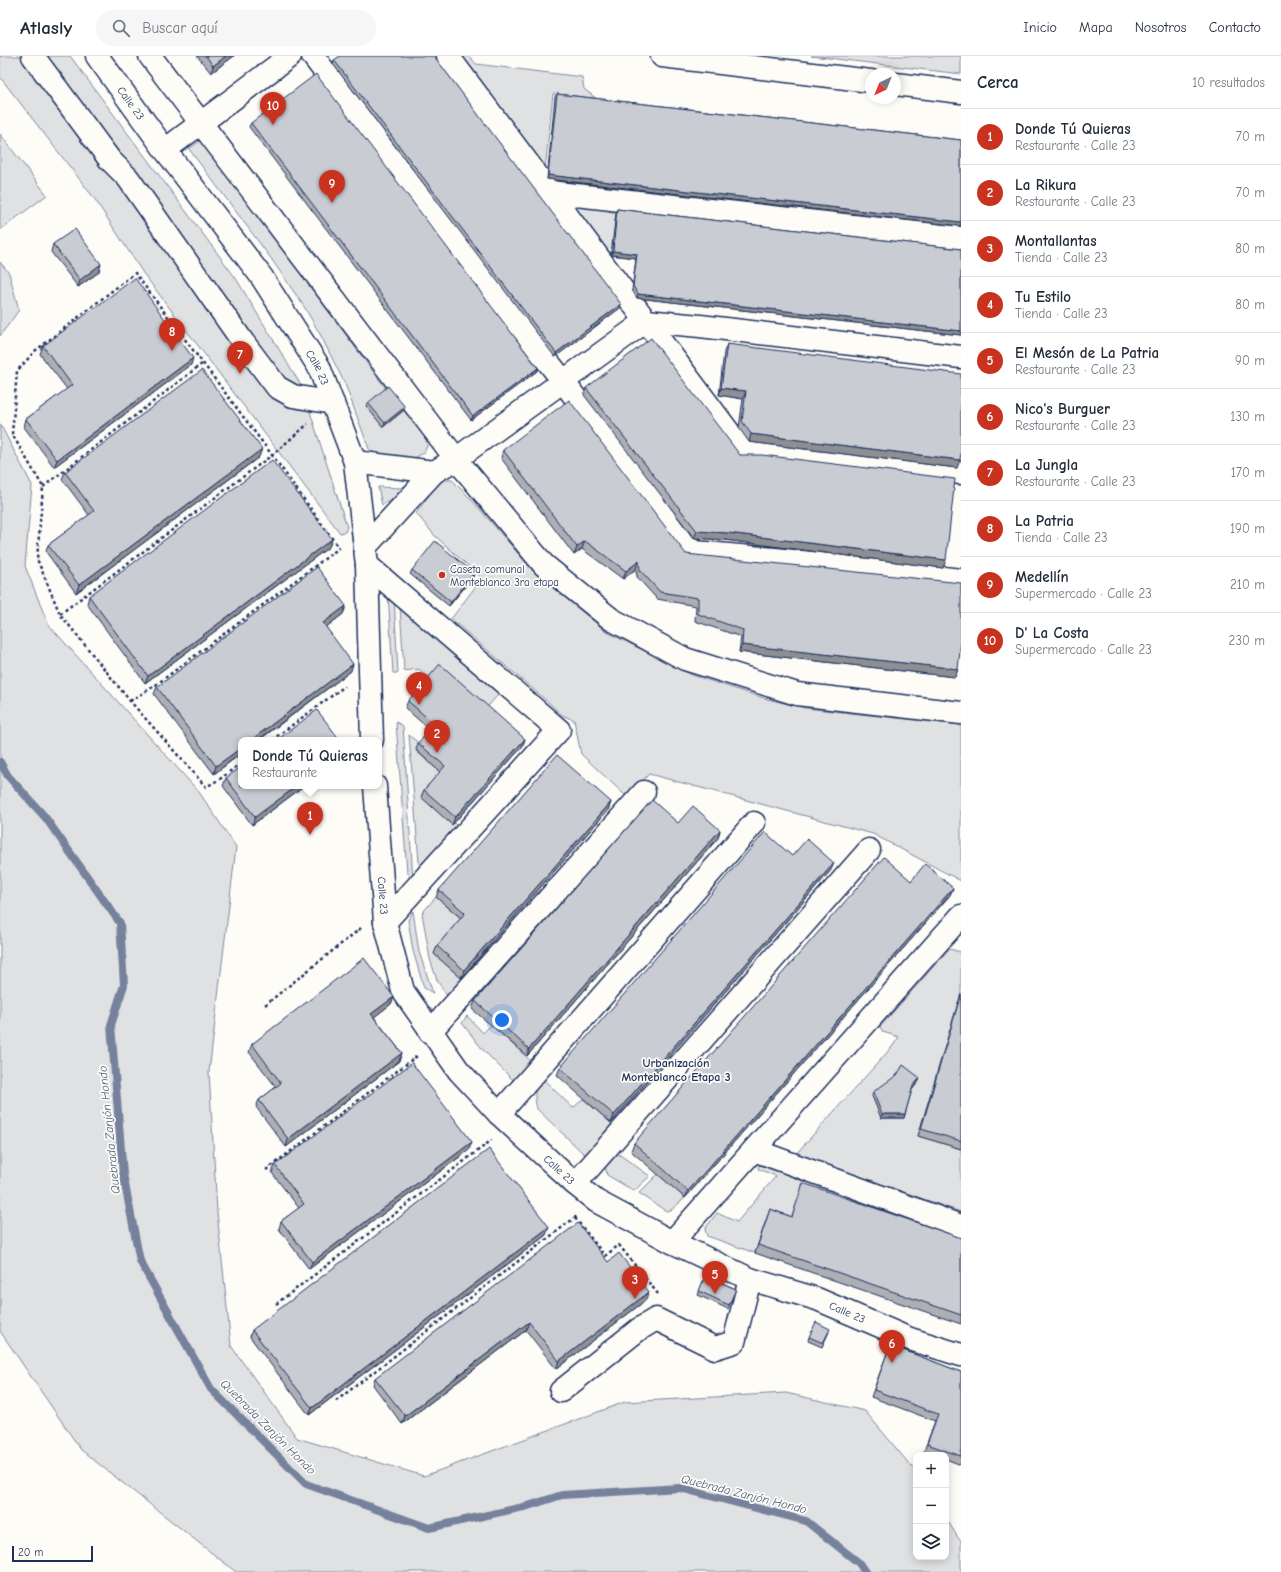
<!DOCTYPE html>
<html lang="es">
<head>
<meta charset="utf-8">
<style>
  :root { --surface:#fff; --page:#f6f6f7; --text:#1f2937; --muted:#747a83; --line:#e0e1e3; --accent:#c8321e }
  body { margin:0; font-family:"Comic Neue",sans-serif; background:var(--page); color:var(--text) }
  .controls { position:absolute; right:12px; bottom:12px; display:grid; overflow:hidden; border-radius:8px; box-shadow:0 2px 10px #0003 }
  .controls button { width:36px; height:36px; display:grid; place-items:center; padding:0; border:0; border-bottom:1px solid var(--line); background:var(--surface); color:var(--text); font:20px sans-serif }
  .compass { position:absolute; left:865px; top:12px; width:36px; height:36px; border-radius:50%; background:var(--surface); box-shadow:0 2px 10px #0003; rotate:223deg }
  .scale { position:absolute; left:12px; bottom:10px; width:81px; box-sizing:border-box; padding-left:4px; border:2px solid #1b2f5e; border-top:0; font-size:11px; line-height:14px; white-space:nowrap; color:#1b2f5e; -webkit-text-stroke:3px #fdfcf7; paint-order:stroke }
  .you { position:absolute; left:502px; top:964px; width:14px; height:14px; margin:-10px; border:3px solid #fff; border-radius:50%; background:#1a73e8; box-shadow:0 0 0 6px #1a73e833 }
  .badge { display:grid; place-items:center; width:26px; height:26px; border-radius:50%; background:var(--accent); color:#fff; font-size:13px; font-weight:700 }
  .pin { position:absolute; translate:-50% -33px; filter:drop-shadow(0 1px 2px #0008) }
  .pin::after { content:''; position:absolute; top:21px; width:14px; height:12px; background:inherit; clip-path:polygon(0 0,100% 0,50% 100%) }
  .popup { position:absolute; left:238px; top:681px; width:144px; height:52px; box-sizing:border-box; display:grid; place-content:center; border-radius:8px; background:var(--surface); filter:drop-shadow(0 1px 3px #0005); font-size:13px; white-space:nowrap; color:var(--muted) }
  .popup b { font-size:15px; color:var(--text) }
  .popup::after { content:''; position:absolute; left:50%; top:100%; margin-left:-8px; border:8px solid transparent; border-top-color:var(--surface) }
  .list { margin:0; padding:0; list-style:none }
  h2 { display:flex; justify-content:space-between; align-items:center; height:52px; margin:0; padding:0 16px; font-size:17px }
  h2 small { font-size:13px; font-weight:400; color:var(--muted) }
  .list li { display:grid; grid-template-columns:26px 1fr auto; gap:12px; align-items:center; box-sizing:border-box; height:56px; padding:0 16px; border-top:1px solid var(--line) }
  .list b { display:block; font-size:15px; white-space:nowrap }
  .list p { margin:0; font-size:13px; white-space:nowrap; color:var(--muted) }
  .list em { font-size:13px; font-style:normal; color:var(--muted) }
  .icon { flex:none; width:22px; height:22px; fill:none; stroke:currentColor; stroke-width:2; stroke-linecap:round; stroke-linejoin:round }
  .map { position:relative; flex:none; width:961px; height:1516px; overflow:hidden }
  header { display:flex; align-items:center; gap:24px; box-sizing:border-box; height:56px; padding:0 20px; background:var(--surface); border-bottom:1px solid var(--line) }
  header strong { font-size:19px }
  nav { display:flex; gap:22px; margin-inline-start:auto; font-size:14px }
  .search { width:280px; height:36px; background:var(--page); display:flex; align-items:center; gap:10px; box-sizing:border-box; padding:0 14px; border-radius:22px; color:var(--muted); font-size:15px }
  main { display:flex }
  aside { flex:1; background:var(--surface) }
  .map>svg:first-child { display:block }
  .green { fill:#e0e1e3; stroke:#7e88a0 }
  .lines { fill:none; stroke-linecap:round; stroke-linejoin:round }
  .stream { stroke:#76819c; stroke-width:8 }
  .minor-casing { stroke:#1b2f5e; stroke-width:25 }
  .major-casing { stroke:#1b2f5e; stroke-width:25 }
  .path { stroke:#1b2f5e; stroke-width:2.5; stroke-dasharray:3 3; stroke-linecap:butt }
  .minor { stroke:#fdfcf7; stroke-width:22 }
  .major { stroke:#fdfcf7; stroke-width:22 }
  .wall { fill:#adafb5; stroke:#1b2f5e }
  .shaded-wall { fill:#8d8f94; stroke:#1b2f5e }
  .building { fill:#c9ccd3; stroke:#1b2f5e }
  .poi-dot { fill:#c8321e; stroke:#fdfcf7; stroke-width:1.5 }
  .labels { text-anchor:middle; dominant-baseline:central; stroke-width:3.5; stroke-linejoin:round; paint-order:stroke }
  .street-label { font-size:11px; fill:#1b2f5e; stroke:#fdfcf7 }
  .poi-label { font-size:11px; fill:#1b2f5e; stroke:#fdfcf7; text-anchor:start }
  .neighbourhood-label { font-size:12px; font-weight:bold; fill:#1b2f5e; stroke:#fdfcf7 }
  .water-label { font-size:12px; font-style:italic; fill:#49587d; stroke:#fdfcf7 }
</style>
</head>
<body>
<header>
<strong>Atlasly</strong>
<div class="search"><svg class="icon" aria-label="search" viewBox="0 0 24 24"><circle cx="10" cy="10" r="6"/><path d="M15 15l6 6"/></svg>Buscar aquí</div>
<nav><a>Inicio</a><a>Mapa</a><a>Nosotros</a><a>Contacto</a></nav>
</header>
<main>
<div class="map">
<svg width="961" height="1516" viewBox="0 0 961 1516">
  <rect width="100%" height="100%" fill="#fdfcf7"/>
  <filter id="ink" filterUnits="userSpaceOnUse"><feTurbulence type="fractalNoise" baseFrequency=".025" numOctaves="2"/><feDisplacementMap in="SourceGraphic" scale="8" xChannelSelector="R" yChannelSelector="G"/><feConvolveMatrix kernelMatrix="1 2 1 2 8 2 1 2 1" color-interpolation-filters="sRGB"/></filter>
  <g filter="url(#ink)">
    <g class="green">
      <path d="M0 0H70L235 221 302 331 347 471 345 476 340 477 337 473 143 217 94 142 0 21Z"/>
      <path d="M454 0H469L476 8 582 21 584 33 597 43 553 38 545 114Z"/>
      <path d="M811 0H961V18Z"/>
      <path d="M0 78 47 139 0 174Z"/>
      <path d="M201 84 387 334 426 382 427 390 424 397 408 405 374 399 369 393 345 328 321 280 305 252 270 201 189 93Z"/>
      <path d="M564 143 616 157 611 199 602 196Z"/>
      <path d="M0 206 9 217 19 254 0 280Z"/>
      <path d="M0 368 32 429 25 510 48 568 199 736 236 791 209 1016 217 1156 231 1290 297 1382 424 1420 625 1346 786 1337 865 1355 916 1416V1501H946V1462L958 1482 961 1484V1516H236L81 1394 0 1275Z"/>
      <path d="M440 424H452L471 443 535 517 607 576 692 619 767 643 805 652 961 669V825L873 778 649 718 627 741 581 698 574 664 562 659 548 646 451 563 482 522 435 480 416 457Z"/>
      <path d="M408 428 410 433 382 449 378 431 401 432Z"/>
      <path d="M388 537 394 541 398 617H393Z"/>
      <path d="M400 550 504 632 483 656 430 624 419 613 404 615Z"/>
      <path d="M396 666 403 670 413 823 407 816Z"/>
      <path d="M409 679 421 689 416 695 442 718 422 741 452 769 454 767 461 774 420 819Z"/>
      <path d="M436 841 463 864 434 898 466 926 454 939 447 940 437 924 430 903 422 857Z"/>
      <path d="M413 855 419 896 433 937 424 932 413 895 408 864Z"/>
      <path d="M949 893 961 896V946H958L918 1080 961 1093V1156L795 1099 892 991 899 981 883 976 880 971Z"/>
      <path d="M467 960 483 977 491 969 532 1006 514 1025 483 994 462 967Z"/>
      <path d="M543 1023 573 1052 583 1043 611 1067V1073L590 1096 584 1098 537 1053C534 1039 533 1034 543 1023Z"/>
      <path d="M617 1097 650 1120 634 1135 607 1119 605 1110Z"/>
      <path d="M759 1109 803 1123 801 1135 789 1168 767 1161 755 1197 707 1180 705 1174 707 1170 717 1157 737 1166 776 1120 758 1113Z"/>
      <path d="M658 1118 685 1142 671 1154 666 1155 639 1137Z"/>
    </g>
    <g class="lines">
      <path class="stream" d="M0 706 8 720 45 761 120 867 124 929 111 969 123 1118 140 1205 211 1333 306 1428 429 1472 528 1450 562 1439 680 1432 806 1465 859 1507 865 1516"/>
      <g class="minor-casing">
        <g id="minor">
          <path d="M33 0 110 104 128 122 243 286 277 331 293 340 333 347"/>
          <path d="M150 0 456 403 544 509 611 563 685 603 797 638 961 657"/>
          <path d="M313 0 398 113 563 325 684 489 695 496 775 503 961 524"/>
          <path d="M448 0 731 379C740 388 746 393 758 396 826 401 893 411 961 417"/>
          <path d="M662 0 871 25"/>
          <path d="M895 28 961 36"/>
          <path d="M165 94 290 0"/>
          <path d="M549 136 961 182"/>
          <path d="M355 406 434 416"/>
          <path d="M366 490 434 416 456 403 646 265 700 270 961 301"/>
          <path d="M367 509 559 674 385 866"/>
          <path d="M430 976 644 736"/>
          <path d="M499 1058 754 767"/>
          <path d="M754 1094 961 1170"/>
          <path d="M575 1128 869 794"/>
          <path d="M672 1186 961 860"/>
          <path d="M561 1335 638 1274 656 1263 715 1292 734 1286 750 1223"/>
        </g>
      </g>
      <g class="major-casing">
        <g id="major">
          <path id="s1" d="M97 0 165 94 261 220 319 311 355 406 367 509 372 684"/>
          <path id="s2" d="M375 730 385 866 403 935 459 1015 499 1058 575 1128 596 1145 672 1186 750 1223 817 1243 910 1283 961 1299"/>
        </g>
      </g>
      <g class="path">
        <path d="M43 431 203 307"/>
        <path d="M60 558 272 399 308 368"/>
        <path d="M130 645 153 631 339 492"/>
        <path d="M272 684 345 630"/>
        <path d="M241 707 220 723 206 731 130 645 60 558 37 503 43 431 12 378 17 315 35 295 135 217 272 399 339 492"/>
        <path d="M265 949 361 872"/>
        <path d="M266 1114 417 1000"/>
        <path d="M575 1162 605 1200 619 1189 658 1238"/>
        <path d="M276 1248 492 1084"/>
        <path d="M336 1345 577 1160"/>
      </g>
      <use href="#minor" class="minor"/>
      <use href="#major" class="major"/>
    </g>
    <g class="wall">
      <path d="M197 0H234L211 17Z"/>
      <path d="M334 4 621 248 620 252 555 301 333 8Z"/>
      <path d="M557 38 961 84V170L547 123 555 41Z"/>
      <path d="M251 67 537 315 471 364 249 71Z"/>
      <path d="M617 153 961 193V279L637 242 632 234 636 202 611 199 616 157Z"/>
      <path d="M53 188 99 216 78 231 51 196Z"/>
      <path d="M727 288 957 412 749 386 739 372 743 343 719 339 724 296Z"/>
      <path d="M43 290 191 309 54 411 24 371 26 363 67 333 40 298Z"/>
      <path d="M586 332 740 399 943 512 725 484 694 482 584 339Z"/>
      <path d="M368 347 403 355 383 371 366 350Z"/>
      <path d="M503 394 686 498 958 613 955 621 739 596 741 581 695 565 696 550 657 543 637 521 636 513 623 523 582 493 574 499 501 402Z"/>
      <path d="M259 401 76 537 46 496 48 489 89 459 62 423 65 416Z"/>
      <path d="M332 483 329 491 145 627 87 548 89 540Z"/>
      <path d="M412 514 474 517 473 521 449 550 410 518Z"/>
      <path d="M346 550 343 558 326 571 351 615 214 718 154 638 157 631Z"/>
      <path d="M408 645 525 683 522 691 452 769 421 741 424 734 440 716 416 694 418 687 430 674 405 652Z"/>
      <path d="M226 722 304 730 252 769 223 730Z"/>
      <path d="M611 746 608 754 461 922 434 898 437 890 461 862 436 841 439 834Z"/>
      <path d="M678 767 720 774 718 782 527 1000 472 953 475 945Z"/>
      <path d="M792 800 831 814 611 1067 557 1019 560 1012Z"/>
      <path d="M911 825 953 832 950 839 685 1142 631 1095 634 1087Z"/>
      <path d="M961 938V1093L918 1080Z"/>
      <path d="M394 941 391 948 374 961 402 997 399 1005 286 1091 256 1051 259 1044 276 1031 249 996 252 988Z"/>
      <path d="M919 1025 912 1033 904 1062H881L872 1040 873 1036Z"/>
      <path d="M469 1094 309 1213 279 1173 281 1165 299 1152 272 1117 275 1109Z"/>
      <path d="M770 1153 792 1161 961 1182V1268L755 1197Z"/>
      <path d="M546 1179 309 1359 250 1281 252 1274Z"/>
      <path d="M608 1206 646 1244 556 1313 526 1274 402 1368 373 1329 375 1322Z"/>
      <path d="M705 1220 736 1233 728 1253 698 1239Z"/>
      <path d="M829 1276 822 1291 808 1285 809 1281Z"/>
      <path d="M890 1289 961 1316V1409L946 1403V1399H934L924 1395 935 1365 871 1341Z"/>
    </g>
    <g class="shaded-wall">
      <path d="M226 0H234L211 17 213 10Z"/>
      <path d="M548 119 961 166V170L547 123Z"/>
      <path d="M613 195 637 198 636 202 611 199Z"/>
      <path d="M101 208 99 216 78 231 80 224Z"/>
      <path d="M638 238 961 275V279L637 242Z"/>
      <path d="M621 248 620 252 555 301 556 297Z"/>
      <path d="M193 302 191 309 54 411 57 404Z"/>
      <path d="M538 312 537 315 471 364 473 360Z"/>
      <path d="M721 332 746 335 743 343 719 339Z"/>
      <path d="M405 351 403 355 383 371 385 367Z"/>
      <path d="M751 378 960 404 957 412 749 386Z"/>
      <path d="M262 393 259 401 76 537 79 529Z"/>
      <path d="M697 475 728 477 946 504 943 512 725 484 694 482Z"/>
      <path d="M332 483 329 491 145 627 148 620Z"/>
      <path d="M585 485 582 493 574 499 577 491Z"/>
      <path d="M639 505 636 513 623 523 626 515Z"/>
      <path d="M474 517 473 521 449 550 451 546Z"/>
      <path d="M346 550 343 558 321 575 323 567Z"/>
      <path d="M742 589 958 613 955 621 739 596Z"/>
      <path d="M353 608 351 615 258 684H251Z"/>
      <path d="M525 683 522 691 452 769 455 761Z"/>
      <path d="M241 692V697L214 718 216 710Z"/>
      <path d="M297 730H304L252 769 255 761Z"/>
      <path d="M611 746 608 754 461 922 464 914Z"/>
      <path d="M720 774 718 782 527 1000 529 993Z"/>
      <path d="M834 807 831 814 611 1067 614 1059Z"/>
      <path d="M953 832 950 839 685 1142 688 1135Z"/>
      <path d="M394 941 391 948 368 966 371 958Z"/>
      <path d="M402 997 399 1005 286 1091 288 1083Z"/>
      <path d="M920 1022 919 1025 912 1034 913 1030Z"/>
      <path d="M882 1058H905L904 1062H881Z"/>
      <path d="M472 1086 469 1094 309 1213 312 1206Z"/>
      <path d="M549 1171 546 1179 309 1359 312 1352Z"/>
      <path d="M649 1236 646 1244 556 1313 559 1305Z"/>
      <path d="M529 1266 526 1274 402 1368 405 1360Z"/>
    </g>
    <g class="building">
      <path d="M206 0H226L213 10Z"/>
      <path d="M340 0H434L621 248 556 297 334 4Z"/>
      <path d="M316 18 538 312 473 360 251 67Z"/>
      <path d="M557 38 961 84V166L548 119Z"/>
      <path d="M617 153 961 193V275L638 238 633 230 637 198 613 195Z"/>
      <path d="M75 173 101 208 80 224 53 188Z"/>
      <path d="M135 222 193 302 57 404 26 363 72 329 43 290Z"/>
      <path d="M651 282 740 399H762L955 423 946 504 728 477 697 475 586 332Z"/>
      <path d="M727 288 961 318V397L960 404 751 378 742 365 746 335 721 332Z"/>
      <path d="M202 314 262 393 79 529 48 489 94 455 65 416Z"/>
      <path d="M388 330 405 351 385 367 368 347Z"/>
      <path d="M569 344 686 498 961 527V585L958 613 742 589 743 574 698 558V542L660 536 640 514 639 505 626 515 585 485 577 491 503 394Z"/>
      <path d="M272 404 332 483 148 620 89 540Z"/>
      <path d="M435 485 474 517 451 546 412 514Z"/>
      <path d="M317 511 346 550 323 567 353 608 251 684H241V692L216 710 157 631Z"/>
      <path d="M440 608 525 683 455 761 424 734 445 710 418 687 435 669 408 645Z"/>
      <path d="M317 654 340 684H277Z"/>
      <path d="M557 699 611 746 464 914 437 890 465 857 439 834Z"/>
      <path d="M241 711V730H297L255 761 226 722Z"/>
      <path d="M652 744 678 767 693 750 720 774 529 993 475 945Z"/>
      <path d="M765 776 792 800 807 783 834 807 614 1059 560 1012Z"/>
      <path d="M884 801 911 825 925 808 953 832 688 1135 634 1087Z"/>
      <path d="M364 902 394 941 371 958 402 997 288 1083 259 1044 281 1027 252 988Z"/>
      <path d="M961 938V1085L921 1073Z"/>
      <path d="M412 1007 472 1086 312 1206 281 1165 304 1148 275 1109Z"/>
      <path d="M903 1009 920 1022 913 1030 905 1058H882L873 1036 897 1019Z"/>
      <path d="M489 1093 549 1171 312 1352 252 1274Z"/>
      <path d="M803 1127 961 1182V1259L758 1189 770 1153 792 1161Z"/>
      <path d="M578 1167 608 1206 619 1197 649 1236 559 1305 529 1266 405 1360 375 1322Z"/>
      <path d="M705 1220 736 1233 729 1249 699 1235Z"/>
      <path d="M816 1266 830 1273 823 1287 809 1281Z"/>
      <path d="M890 1289 961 1316V1400L927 1388 938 1358 874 1334Z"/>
    </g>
  </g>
  <circle class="poi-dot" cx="442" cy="519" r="4"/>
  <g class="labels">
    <g class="street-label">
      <text stroke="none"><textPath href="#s1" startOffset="58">Calle 23</textPath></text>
      <text stroke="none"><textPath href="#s1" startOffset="382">Calle 23</textPath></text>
      <text stroke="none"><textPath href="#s2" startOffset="110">Calle 23</textPath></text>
      <text stroke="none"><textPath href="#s2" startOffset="446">Calle 23</textPath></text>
      <text stroke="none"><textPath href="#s2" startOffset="770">Calle 23</textPath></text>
    </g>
    <g class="poi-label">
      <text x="450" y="513">Caseta comunal<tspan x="450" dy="13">Monteblanco 3ra etapa</tspan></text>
    </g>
    <g class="neighbourhood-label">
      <text x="676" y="1007">Urbanización<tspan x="676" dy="14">Monteblanco Etapa 3</tspan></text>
    </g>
    <g class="water-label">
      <text transform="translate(109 1074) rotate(-96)">Quebrada Zanjón Hondo</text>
      <text transform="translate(268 1371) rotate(45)">Quebrada Zanjón Hondo</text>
      <text transform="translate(744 1438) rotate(14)">Quebrada Zanjón Hondo</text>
    </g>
  </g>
</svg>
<div class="controls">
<button>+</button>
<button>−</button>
<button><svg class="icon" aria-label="layers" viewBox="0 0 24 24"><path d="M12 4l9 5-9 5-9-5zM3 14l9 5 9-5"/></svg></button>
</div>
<svg class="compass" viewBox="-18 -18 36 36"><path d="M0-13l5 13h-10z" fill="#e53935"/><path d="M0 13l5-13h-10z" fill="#747a83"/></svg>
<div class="scale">20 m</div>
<div class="you"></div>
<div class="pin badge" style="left:310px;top:779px">1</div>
<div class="popup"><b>Donde Tú Quieras</b>Restaurante</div>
<div class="pin badge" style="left:437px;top:697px">2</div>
<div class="pin badge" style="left:635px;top:1243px">3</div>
<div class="pin badge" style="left:419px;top:649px">4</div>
<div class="pin badge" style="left:715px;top:1238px">5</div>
<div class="pin badge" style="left:892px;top:1307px">6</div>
<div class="pin badge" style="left:240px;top:318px">7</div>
<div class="pin badge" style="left:172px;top:295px">8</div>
<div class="pin badge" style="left:332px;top:147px">9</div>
<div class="pin badge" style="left:273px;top:69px">10</div>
</div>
<aside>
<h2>Cerca<small>10 resultados</small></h2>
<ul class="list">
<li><span class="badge">1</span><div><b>Donde Tú Quieras</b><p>Restaurante · Calle 23</p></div><em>70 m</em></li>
<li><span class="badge">2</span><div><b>La Rikura</b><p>Restaurante · Calle 23</p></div><em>70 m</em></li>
<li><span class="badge">3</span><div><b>Montallantas</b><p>Tienda · Calle 23</p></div><em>80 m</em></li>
<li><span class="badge">4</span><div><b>Tu Estilo</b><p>Tienda · Calle 23</p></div><em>80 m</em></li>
<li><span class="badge">5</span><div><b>El Mesón de La Patria</b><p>Restaurante · Calle 23</p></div><em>90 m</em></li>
<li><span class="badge">6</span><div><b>Nico's Burguer</b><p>Restaurante · Calle 23</p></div><em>130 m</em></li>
<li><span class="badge">7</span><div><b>La Jungla</b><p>Restaurante · Calle 23</p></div><em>170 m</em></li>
<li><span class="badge">8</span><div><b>La Patria</b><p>Tienda · Calle 23</p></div><em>190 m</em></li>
<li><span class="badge">9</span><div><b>Medellín</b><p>Supermercado · Calle 23</p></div><em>210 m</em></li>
<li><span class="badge">10</span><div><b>D' La Costa</b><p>Supermercado · Calle 23</p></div><em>230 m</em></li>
</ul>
</aside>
</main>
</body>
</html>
